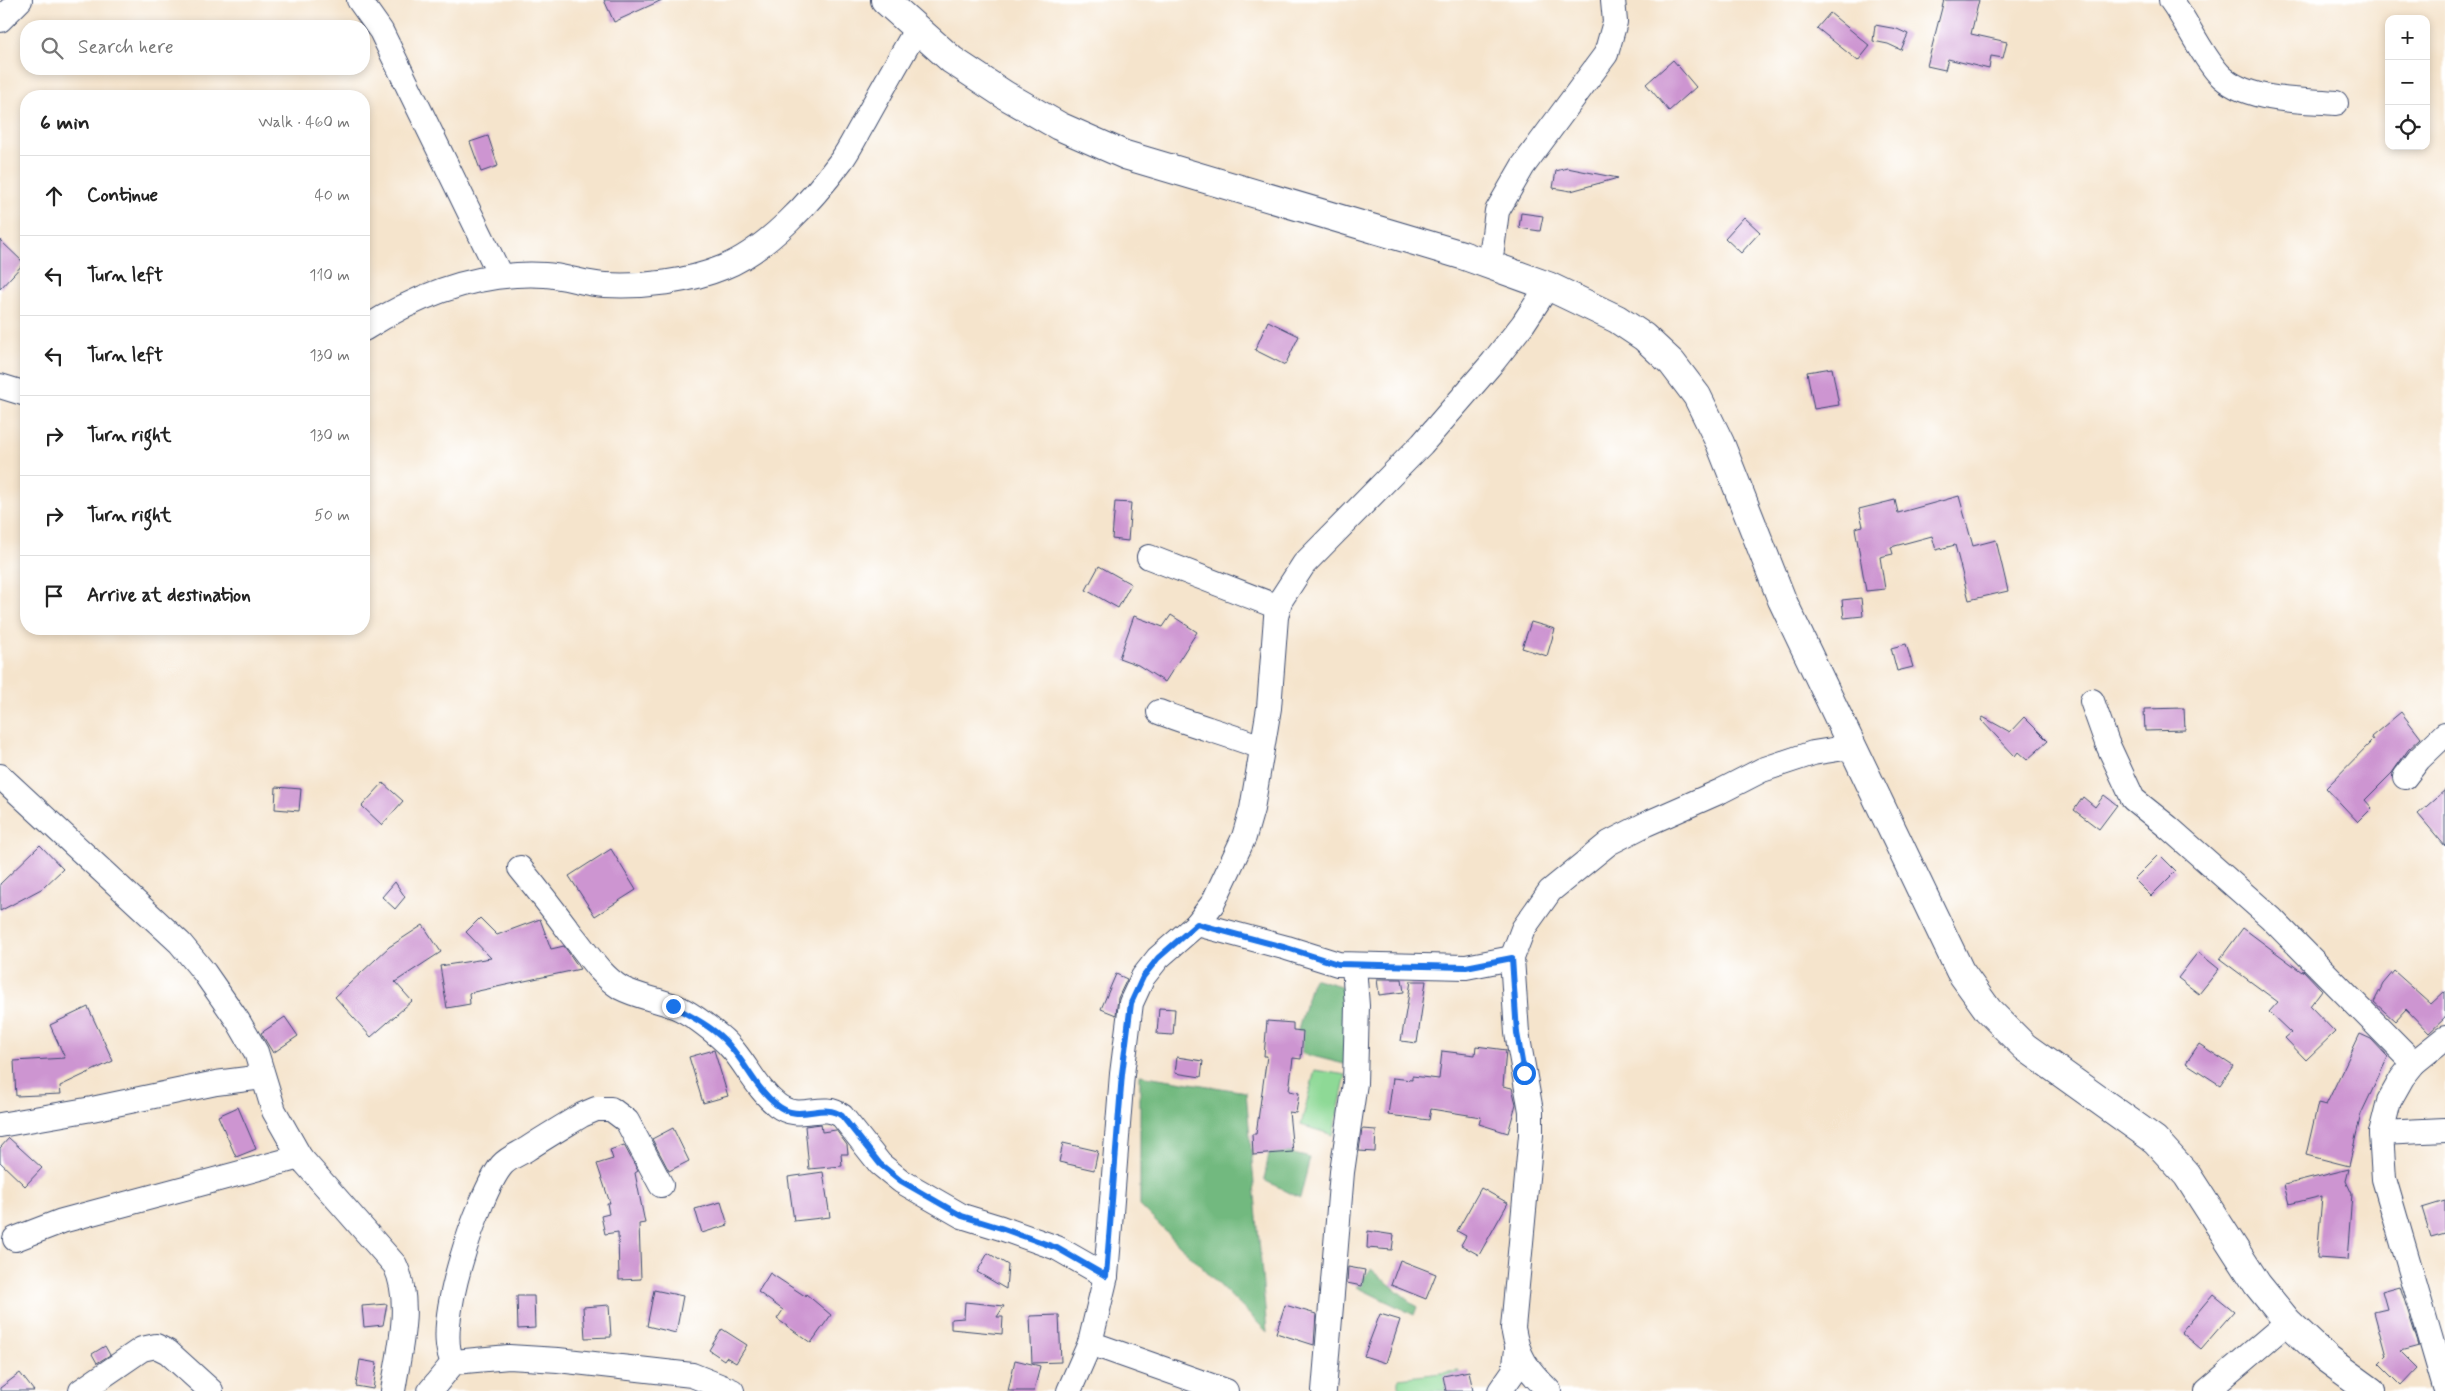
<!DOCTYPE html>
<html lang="en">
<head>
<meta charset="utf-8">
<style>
  :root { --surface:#fff; --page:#f6f6f6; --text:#222; --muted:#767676; --line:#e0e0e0 }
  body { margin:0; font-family:Mynerve,sans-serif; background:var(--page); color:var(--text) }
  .controls { position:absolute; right:15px; top:15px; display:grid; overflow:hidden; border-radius:10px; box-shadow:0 2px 8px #0003 }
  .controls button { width:45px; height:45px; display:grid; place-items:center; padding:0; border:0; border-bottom:1px solid var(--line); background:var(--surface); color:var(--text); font:25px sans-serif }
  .stop { position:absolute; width:15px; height:15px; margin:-11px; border:4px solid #1a73e8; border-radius:50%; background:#fff }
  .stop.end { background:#1a73e8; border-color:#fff; box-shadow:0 1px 5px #0008 }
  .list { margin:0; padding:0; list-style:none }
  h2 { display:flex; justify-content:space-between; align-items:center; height:65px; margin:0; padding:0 20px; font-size:21px }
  h2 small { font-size:16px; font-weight:400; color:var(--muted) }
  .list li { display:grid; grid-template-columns:32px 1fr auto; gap:15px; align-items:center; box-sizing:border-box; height:80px; padding:0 20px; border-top:1px solid var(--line) }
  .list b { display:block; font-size:19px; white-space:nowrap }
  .list em { font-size:16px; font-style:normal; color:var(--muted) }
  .icon { flex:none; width:28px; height:28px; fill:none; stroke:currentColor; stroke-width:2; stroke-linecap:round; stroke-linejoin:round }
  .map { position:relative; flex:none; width:2445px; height:1391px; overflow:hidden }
  .search { position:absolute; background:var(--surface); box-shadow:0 2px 8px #0003; left:20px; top:20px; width:350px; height:55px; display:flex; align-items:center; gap:12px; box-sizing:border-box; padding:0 18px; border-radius:20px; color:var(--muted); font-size:19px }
  .panel { position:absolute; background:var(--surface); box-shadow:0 2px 8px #0003; left:20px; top:90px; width:350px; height:545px; border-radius:20px }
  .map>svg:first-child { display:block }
  .green { fill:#8ed996; stroke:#54847a }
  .forest { fill:#72b97f; stroke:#46746e }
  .building { fill:#cd95d1 }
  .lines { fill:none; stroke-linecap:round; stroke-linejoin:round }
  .street-casing { stroke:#3c4a6e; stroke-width:26 }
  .secondary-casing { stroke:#3c4a6e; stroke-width:30 }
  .street { stroke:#fff; stroke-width:24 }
  .secondary { stroke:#fff; stroke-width:28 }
  .route { stroke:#1a73e8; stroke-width:6 }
</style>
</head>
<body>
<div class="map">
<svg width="2445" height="1391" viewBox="0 0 2445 1391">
  <rect width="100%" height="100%" fill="#fff"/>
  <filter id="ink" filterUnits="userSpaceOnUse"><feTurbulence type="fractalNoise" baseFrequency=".02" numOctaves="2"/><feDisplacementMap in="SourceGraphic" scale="10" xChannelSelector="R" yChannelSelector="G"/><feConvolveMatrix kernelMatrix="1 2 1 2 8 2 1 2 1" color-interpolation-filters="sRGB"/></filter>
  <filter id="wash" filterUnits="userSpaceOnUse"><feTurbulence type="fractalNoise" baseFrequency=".0096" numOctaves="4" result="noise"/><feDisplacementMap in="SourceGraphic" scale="20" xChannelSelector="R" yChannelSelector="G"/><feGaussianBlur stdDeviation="1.12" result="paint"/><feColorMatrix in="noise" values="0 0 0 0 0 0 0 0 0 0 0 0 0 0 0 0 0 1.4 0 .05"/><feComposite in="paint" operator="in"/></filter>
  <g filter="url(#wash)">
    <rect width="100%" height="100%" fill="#f5e4cc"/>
    <g class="green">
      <path d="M1315 1070 1346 1075 1333 1135 1301 1125Z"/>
      <path d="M1459 1371 1448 1391H1399V1378Z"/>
    </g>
    <g class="forest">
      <path d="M1313 978 1351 989 1356 1067 1292 1051Z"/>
      <path d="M1140 1075 1246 1092 1267 1332 1140 1206Z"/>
      <path d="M1270 1148 1310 1158 1300 1198 1264 1180Z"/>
      <path d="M1371 1269 1417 1307 1414 1315 1357 1287Z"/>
    </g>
    <g id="blocks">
      <g class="building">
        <path d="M604 0H662L614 22Z"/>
        <path d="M1944 0H1979L1971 34 2007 42 2003 58 1991 56 1989 69 1948 59 1945 70 1927 66Z"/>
        <path d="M1830 13 1870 46 1858 61 1817 28Z"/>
        <path d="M1875 25 1897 29 1908 34 1901 50 1888 44 1873 41Z"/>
        <path d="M1673 60 1696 87 1669 111 1646 84Z"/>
        <path d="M488 136 498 166 481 172 470 142Z"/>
        <path d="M1567 168 1618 178 1571 191 1553 188 1556 171Z"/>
        <path d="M1521 213 1543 216 1540 231 1519 228Z"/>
        <path d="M1744 217 1760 232 1741 253 1725 238Z"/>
        <path d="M0 240 24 263 0 289Z"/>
        <path d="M1268 321 1299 336 1285 365 1255 350Z"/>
        <path d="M1832 368 1839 405 1814 409 1807 372Z"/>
        <path d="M1959 496 1973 546 1996 540 2008 591 1969 600 1955 545 1936 550 1932 536 1891 547 1893 554 1880 557 1885 589 1866 591 1855 528 1863 526 1859 509 1895 500 1898 513Z"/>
        <path d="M1115 502 1131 503 1128 541 1112 539Z"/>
        <path d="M1099 566 1131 584 1118 608 1086 590Z"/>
        <path d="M1861 598 1863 616 1844 618 1842 600Z"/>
        <path d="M1171 615 1197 632 1165 682 1138 665 1119 658 1134 616 1163 627Z"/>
        <path d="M1531 622 1555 629 1547 656 1522 648Z"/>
        <path d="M1906 644 1913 667 1897 671 1891 648Z"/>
        <path d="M2184 708 2185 730 2145 731 2144 709Z"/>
        <path d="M2401 712 2421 738 2408 750 2392 773 2365 800 2372 808 2358 822 2326 788 2373 740 2371 737Z"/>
        <path d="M1983 717 2010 732 2024 717 2048 741 2027 760 2018 752 2015 756 1981 720Z"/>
        <path d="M383 783 403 801 382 825 362 806Z"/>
        <path d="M276 787 301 789 299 811 275 809Z"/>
        <path d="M2445 790V846L2418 814Z"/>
        <path d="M2104 795 2117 805 2099 829 2074 810 2083 797 2095 807Z"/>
        <path d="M40 845 63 869 43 888 0 911V884Z"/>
        <path d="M611 849 636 890 595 916 569 876Z"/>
        <path d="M2159 854 2176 871 2151 896 2134 879Z"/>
        <path d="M395 882 405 897 395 909 382 897Z"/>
        <path d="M480 918 497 935 540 919 551 949 564 946 580 969 469 993 470 1004 447 1008 440 966 491 958 466 932Z"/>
        <path d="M423 925 441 952 395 982 412 1001 371 1037 335 997 389 947Z"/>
        <path d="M2243 928 2302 972 2303 970 2322 990 2310 1006 2335 1032 2306 1060 2285 1038 2291 1033 2269 1012 2278 1002 2220 959Z"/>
        <path d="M2198 952 2219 969 2199 994 2178 978Z"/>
        <path d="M2394 971 2431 1004 2445 991V1018L2429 1033 2406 1009 2395 1021 2374 1002 2383 984Z"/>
        <path d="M1116 974 1127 979 1118 998 1116 1015 1101 1009Z"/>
        <path d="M1377 979H1402L1404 992 1379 995Z"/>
        <path d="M1411 981H1426L1417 1043 1401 1041Z"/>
        <path d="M88 1007 113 1061 60 1086 61 1094 16 1096 14 1061 65 1058 50 1025Z"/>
        <path d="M1159 1008 1175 1009 1173 1035 1157 1034Z"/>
        <path d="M285 1017 298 1036 273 1053 261 1033Z"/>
        <path d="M1267 1021 1293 1023V1030L1303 1031 1301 1059 1293 1058 1289 1091 1299 1093 1296 1113 1289 1112 1293 1152 1253 1155 1252 1134H1256L1267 1056H1264Z"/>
        <path d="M2360 1034 2371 1039 2388 1057 2361 1114 2349 1166 2306 1155 2318 1103 2326 1105Z"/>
        <path d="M2199 1044 2233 1066 2220 1085 2186 1063Z"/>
        <path d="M1476 1046 1506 1050 1503 1086 1512 1088 1516 1104 1508 1133 1479 1124 1481 1117 1431 1109 1429 1120 1388 1115 1393 1078 1412 1080V1076L1439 1079 1442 1051 1475 1055Z"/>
        <path d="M714 1050 728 1096 703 1103 689 1057Z"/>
        <path d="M1177 1057 1203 1061 1201 1077 1175 1073Z"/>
        <path d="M238 1107 256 1149 236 1157 218 1116Z"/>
        <path d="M821 1124 822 1132 836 1130 847 1145 848 1154H841L842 1166 809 1169 805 1126Z"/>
        <path d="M673 1128 689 1161 669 1171 652 1139Z"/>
        <path d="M1362 1129 1376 1130 1375 1152 1359 1151Z"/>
        <path d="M9 1138 42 1168 25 1186 0 1162V1148Z"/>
        <path d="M1063 1143 1098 1151 1094 1170 1059 1162Z"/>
        <path d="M624 1145 638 1171 635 1173 645 1223 639 1224 641 1279 619 1280 618 1232 605 1234 601 1216 609 1214 607 1203H610L597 1164 613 1159 610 1150Z"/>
        <path d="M2349 1169 2346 1181 2352 1194 2347 1260 2317 1258 2322 1196 2289 1204 2284 1185Z"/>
        <path d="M823 1172 830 1217 794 1221 788 1177Z"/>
        <path d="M1481 1188 1508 1203 1479 1255 1461 1245 1466 1236 1457 1231Z"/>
        <path d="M2445 1201V1233L2431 1237 2422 1208Z"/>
        <path d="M721 1202 728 1225 702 1233 695 1209Z"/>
        <path d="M1368 1231 1394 1235 1392 1250 1367 1248Z"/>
        <path d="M988 1253 1008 1265 1006 1289 977 1272Z"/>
        <path d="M1400 1260 1436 1274 1426 1299 1391 1285Z"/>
        <path d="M1348 1267 1365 1270 1362 1286 1347 1283Z"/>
        <path d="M770 1273 805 1296 806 1294 831 1315 811 1343 777 1319 783 1310 758 1292Z"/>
        <path d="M2400 1286 2419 1346 2400 1351 2417 1368 2401 1385 2379 1363 2386 1356 2374 1312 2387 1309 2382 1291Z"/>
        <path d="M654 1290 683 1296 676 1333 647 1326Z"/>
        <path d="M2213 1294 2234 1311 2201 1349 2181 1332Z"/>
        <path d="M517 1296H534L535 1328 518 1329Z"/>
        <path d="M965 1302 1004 1306 997 1317H1003L1002 1334 951 1329V1319L964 1318Z"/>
        <path d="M387 1304 383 1325 364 1327 362 1306Z"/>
        <path d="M609 1305 611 1337 585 1338 583 1307Z"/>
        <path d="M1285 1305 1316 1314 1314 1345 1276 1333Z"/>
        <path d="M1380 1314 1400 1320 1386 1363 1364 1356Z"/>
        <path d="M1059 1315 1061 1362 1032 1363 1030 1316Z"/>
        <path d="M722 1329 747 1345 736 1363 726 1357 724 1360 709 1350Z"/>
        <path d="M105 1346 110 1355 97 1363 92 1354Z"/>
        <path d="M360 1360 377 1363 373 1389 356 1386Z"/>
        <path d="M1015 1360 1040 1366 1034 1391H1008Z"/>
        <path d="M1469 1371 1473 1391H1446L1443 1376Z"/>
        <path d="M20 1373 34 1391H0V1388Z"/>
      </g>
    </g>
  </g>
  <g filter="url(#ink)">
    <use href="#blocks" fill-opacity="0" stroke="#3c4a6e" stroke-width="1"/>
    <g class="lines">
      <g class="street-casing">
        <g id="street">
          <path d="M359 0 381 31 500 275"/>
          <path d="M2171 0C2188 23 2200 53 2219 74 2245 102 2302 100 2336 103"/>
          <path d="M0 20 20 0"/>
          <path d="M1490 265 1497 211 1523 166 1606 54 1615 22 1613 0"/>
          <path d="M364 329C419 294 479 271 545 275 565 276 585 284 605 285 644 287 688 282 724 267 768 249 813 199 841 161 850 149 856 135 864 122 881 91 899 60 916 30"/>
          <path d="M0 386 26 394"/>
          <path d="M1149 557 1278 607"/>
          <path d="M2092 701 2107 743 2133 799 2168 827 2271 918 2414 1063"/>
          <path d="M1159 712C1193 725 1227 734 1261 747"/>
          <path d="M0 776 180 943 204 972 238 1021 256 1052 274 1111 300 1157 395 1265C413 1303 399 1351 393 1391"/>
          <path d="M2405 777 2419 759 2445 734"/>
          <path d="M520 868C538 890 555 912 572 935 586 952 601 976 621 988 636 996 655 999 671 1005 687 1010 706 1025 719 1036 743 1055 753 1086 777 1105 800 1123 822 1101 842 1116L880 1164 901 1181 962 1216 1001 1228 1057 1248 1106 1276"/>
          <path d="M1197 924 1287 948 1338 964 1466 967 1512 958"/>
          <path d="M2445 1038 2414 1063 2402 1078 2389 1101 2381 1133 2384 1179 2445 1388"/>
          <path d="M0 1125 92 1109 216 1083 263 1077"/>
          <path d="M2381 1133 2445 1130"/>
          <path d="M15 1239 62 1221 300 1157"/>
          <path d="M1090 1343 1226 1391"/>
          <path d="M454 1362C430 1334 479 1192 502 1165 508 1158 519 1154 527 1149 545 1137 564 1126 582 1115L596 1109H611L627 1121 661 1185"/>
          <path d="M81 1391 142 1349 156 1346 168 1352 211 1391"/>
          <path d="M430 1391 454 1362 509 1357 558 1360 692 1375 732 1391"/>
          <path d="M1069 1391 1090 1343 1106 1276 1122 1074 1131 1003 1143 977 1158 958 1197 924 1213 903 1244 837 1252 809 1269 708 1276 617 1280 601 1304 564 1422 444 1493 362 1523 324 1548 286"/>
          <path d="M1324 1391 1342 1172 1355 1083 1357 1006 1354 966"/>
          <path d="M1500 1391 1514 1371 1517 1350"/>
          <path d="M1549 1391C1527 1369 1518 1358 1513 1328L1531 1135V1111L1517 1033 1512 958 1523 929 1550 891 1609 843 1646 824 1721 791 1762 770 1813 753 1851 747"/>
          <path d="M2207 1391 2288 1322"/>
        </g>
      </g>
      <g class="secondary-casing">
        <path id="secondary" d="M885 0 952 60 1005 95 1059 126 1125 155 1462 255 1548 286 1617 319 1644 337 1672 363 1697 396 1720 443 1782 600 1960 971 1988 1010 2025 1047 2155 1140 2187 1175 2257 1284 2288 1322 2327 1359 2371 1391"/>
      </g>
      <use href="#street" class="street"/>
      <use href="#secondary" class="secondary"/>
    </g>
  </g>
  <g class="lines" filter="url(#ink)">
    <path class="route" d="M673 1006C692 1017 715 1028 729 1045 747 1065 756 1089 777 1105 800 1124 822 1101 842 1116L880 1164 901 1181 962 1216 1001 1228 1057 1248 1106 1276 1122 1074 1131 1003 1143 977 1158 958 1197 924 1287 948 1338 964 1466 967 1512 958 1517 1033 1524 1073"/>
  </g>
</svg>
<div class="controls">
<button>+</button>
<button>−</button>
<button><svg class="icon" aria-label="locate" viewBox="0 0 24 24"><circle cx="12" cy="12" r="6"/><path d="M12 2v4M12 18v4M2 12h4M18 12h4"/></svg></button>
</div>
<div class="stop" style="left:1524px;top:1073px"></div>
<div class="stop end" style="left:673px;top:1006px"></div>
<div class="search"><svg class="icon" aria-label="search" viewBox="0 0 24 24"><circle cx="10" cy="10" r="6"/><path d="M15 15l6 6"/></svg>Search here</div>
<section class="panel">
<h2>6 min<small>Walk · 460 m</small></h2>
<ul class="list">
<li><svg class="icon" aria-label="ahead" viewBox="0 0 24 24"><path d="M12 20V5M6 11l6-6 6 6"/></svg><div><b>Continue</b></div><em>40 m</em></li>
<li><svg class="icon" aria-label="left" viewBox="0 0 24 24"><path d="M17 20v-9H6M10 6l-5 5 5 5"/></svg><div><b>Turn left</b></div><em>110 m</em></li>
<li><svg class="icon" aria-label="left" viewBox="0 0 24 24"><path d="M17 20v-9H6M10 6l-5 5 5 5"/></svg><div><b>Turn left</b></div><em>130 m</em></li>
<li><svg class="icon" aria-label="right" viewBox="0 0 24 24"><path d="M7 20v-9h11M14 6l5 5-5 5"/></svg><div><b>Turn right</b></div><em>130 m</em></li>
<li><svg class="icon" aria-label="right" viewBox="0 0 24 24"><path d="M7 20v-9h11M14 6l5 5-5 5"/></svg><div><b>Turn right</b></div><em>50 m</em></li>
<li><svg class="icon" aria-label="arrive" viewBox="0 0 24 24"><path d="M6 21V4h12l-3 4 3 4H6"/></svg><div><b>Arrive at destination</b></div></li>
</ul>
</section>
</div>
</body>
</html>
